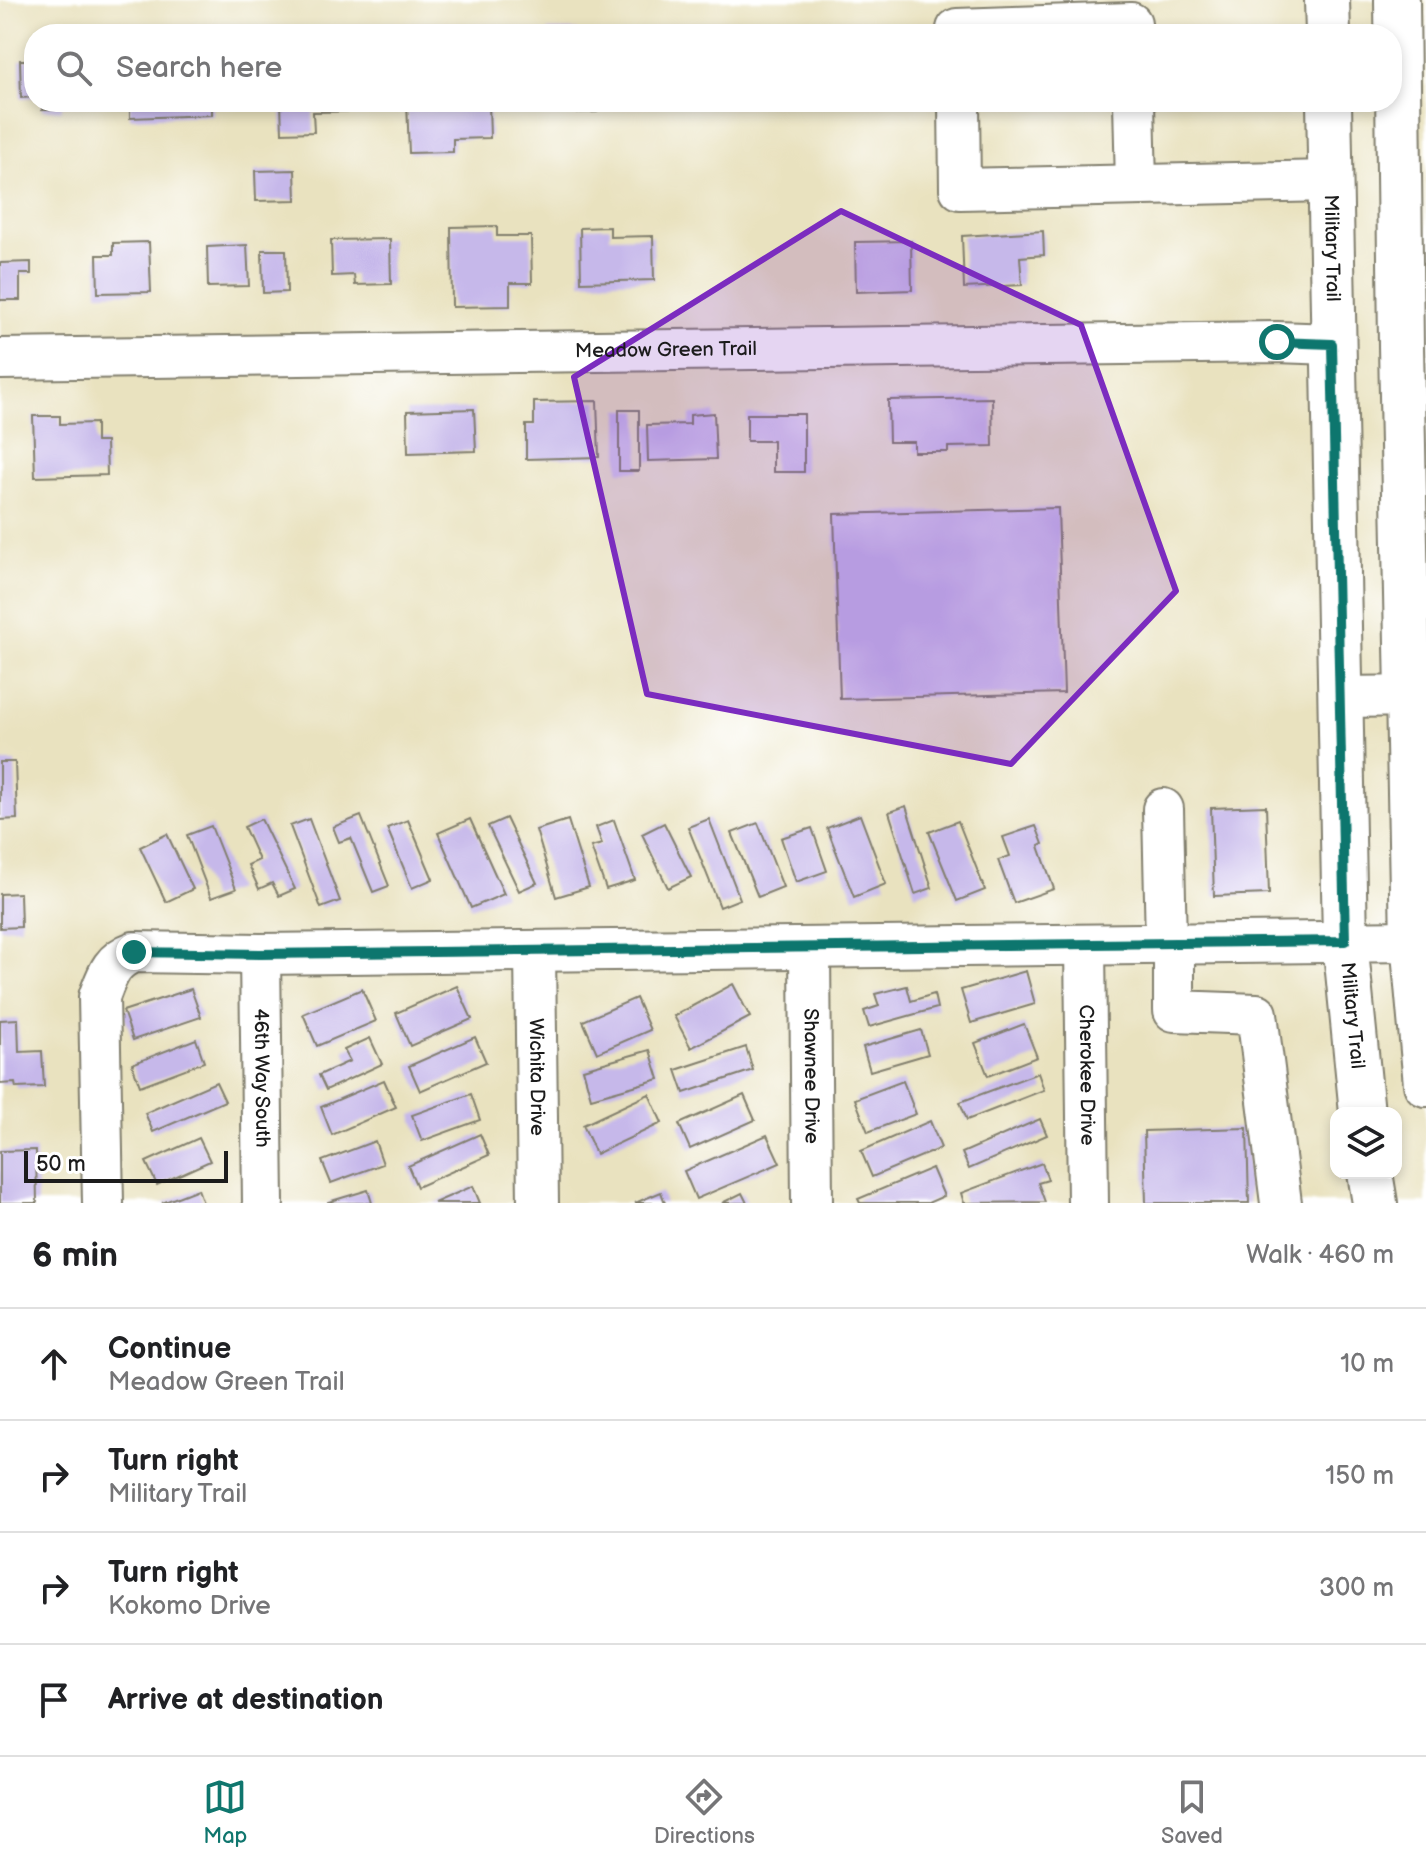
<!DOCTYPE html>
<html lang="en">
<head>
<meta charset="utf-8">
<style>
  :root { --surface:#fff; --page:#f6f6f6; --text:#202124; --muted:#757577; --line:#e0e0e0; --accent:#0f766e }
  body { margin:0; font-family:"Balsamiq Sans",sans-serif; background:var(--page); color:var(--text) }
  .controls { position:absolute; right:24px; bottom:24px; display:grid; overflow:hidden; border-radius:16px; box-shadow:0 4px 12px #0003 }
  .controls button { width:72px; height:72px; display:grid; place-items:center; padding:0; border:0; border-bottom:2px solid var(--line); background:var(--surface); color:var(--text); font:40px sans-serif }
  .scale { position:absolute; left:24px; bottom:20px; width:204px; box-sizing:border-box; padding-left:8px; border:4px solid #1c1c1c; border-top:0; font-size:22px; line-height:28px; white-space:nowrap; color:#1c1c1c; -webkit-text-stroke:6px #fff; paint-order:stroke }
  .stop { position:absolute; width:24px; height:24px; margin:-18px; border:6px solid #0f766e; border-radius:50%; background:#fff }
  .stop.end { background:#0f766e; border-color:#fff; box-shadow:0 2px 8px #0008 }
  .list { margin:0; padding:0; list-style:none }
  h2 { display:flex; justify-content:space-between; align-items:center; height:104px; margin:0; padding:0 32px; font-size:34px }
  h2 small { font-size:26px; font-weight:400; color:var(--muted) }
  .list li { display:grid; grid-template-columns:52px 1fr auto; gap:24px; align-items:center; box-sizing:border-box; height:112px; padding:0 32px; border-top:2px solid var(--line) }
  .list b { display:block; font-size:30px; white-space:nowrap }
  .list p { margin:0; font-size:26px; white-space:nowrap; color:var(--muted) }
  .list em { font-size:26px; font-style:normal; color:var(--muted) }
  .icon { flex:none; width:44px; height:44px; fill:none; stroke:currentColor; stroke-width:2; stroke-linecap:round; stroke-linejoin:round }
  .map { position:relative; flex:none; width:1426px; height:1203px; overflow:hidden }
  .search { position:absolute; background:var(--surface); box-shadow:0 4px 12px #0003; left:24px; right:24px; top:24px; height:88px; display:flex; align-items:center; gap:20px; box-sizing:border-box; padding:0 28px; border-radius:32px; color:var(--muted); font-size:30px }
  .sheet { height:552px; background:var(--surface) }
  nav { display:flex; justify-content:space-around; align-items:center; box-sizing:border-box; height:112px; border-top:2px solid var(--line); background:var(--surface); font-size:22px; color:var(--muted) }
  nav a { display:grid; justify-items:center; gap:4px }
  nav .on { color:var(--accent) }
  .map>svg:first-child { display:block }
  .building { fill:#c6b8ea }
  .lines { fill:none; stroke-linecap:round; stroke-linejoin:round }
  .minor-casing { stroke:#827f6e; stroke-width:44 }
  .major-casing { stroke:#827f6e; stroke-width:48 }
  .minor { stroke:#fff; stroke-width:40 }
  .major { stroke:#fff; stroke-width:44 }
  .route { stroke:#0f766e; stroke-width:10 }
  .marked { fill:#7b2cbf; fill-opacity:0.2; stroke:#7b2cbf; stroke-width:6; stroke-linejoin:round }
  .labels { text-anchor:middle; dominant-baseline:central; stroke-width:8; stroke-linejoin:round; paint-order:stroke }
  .street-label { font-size:20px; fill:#1c1c1c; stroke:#fff }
</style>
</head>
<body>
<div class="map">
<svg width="1426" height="1203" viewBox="0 0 1426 1203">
  <rect width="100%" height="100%" fill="#fff"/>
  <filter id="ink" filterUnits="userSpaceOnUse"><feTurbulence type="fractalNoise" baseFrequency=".0125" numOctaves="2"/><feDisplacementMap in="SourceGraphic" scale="16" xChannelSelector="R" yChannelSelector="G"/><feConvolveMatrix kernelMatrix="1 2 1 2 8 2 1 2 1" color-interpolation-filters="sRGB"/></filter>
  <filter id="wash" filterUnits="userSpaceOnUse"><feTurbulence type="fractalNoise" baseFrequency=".006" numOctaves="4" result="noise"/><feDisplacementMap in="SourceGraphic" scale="32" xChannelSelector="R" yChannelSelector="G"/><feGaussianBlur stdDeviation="1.8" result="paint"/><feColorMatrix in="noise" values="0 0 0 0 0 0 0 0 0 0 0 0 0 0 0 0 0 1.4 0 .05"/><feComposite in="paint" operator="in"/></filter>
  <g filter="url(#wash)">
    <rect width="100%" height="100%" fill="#e9e2bf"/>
    <g id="blocks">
      <g class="building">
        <rect x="548" y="30" width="30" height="4"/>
        <path d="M20 60H34V97L21 98Z"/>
        <rect x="42" y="102" width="20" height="8"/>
        <path d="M130 102H212V115L130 118Z"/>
        <path d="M281 102H363V111L313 112 314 132 282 133Z"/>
        <path d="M407 102H489L490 138 453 139V152L409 153Z"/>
        <path d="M550 102H597V112L551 113Z"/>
        <path d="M295 170 296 200 256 201 255 171Z"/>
        <path d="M497 226V236H531L532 283H510V306L452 307 451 227Z"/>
        <path d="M610 227V237L653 236 654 280 581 282 580 228Z"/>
        <path d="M1043 231 1044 255 1020 257 1022 285 964 288 962 236Z"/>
        <path d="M390 239 391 284 355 285 354 275 332 276 331 240Z"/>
        <path d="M911 241 912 290 856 292 855 242Z"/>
        <path d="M149 242 151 292 98 293 97 255H113V243Z"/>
        <path d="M247 245 249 286 208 287 207 247Z"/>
        <path d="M262 250H286L287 292 263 293Z"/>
        <path d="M31 262V274H20V300H0V263Z"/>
        <path d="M992 398 993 446 948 447V452H914V442H889L888 400Z"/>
        <path d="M597 401 599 457 526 459V425H534V402Z"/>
        <path d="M474 409 476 451 408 453 407 411Z"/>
        <rect x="619" y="410" width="20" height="61"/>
        <path d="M714 413 716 459 648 461 647 425 690 424V415Z"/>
        <path d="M747 414H804V472H773V441H747Z"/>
        <path d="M33 416H60V424L96 423V442H106L107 475 35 477Z"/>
        <path d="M1058 508 1064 693 840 699 834 514Z"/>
        <path d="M0 762H15L17 819 0 820Z"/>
        <path d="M906 806 932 888 915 894 889 812Z"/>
        <path d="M1266 806 1269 894 1214 896 1211 808Z"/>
        <path d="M860 815 886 884 854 897 827 828Z"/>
        <path d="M361 816 389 886 373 892 351 838 339 842 333 827Z"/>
        <path d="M506 818 537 883 519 891 488 826Z"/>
        <path d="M261 819 295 889 279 896 272 883 259 889 248 865 259 860 244 827Z"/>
        <path d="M309 819 340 901 321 908 290 826Z"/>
        <path d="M470 819 504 894 471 908 438 833Z"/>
        <path d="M709 819 740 899 720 907 688 827Z"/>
        <path d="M408 820 433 879 412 888 387 828Z"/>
        <path d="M568 820 589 887 556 897 536 830Z"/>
        <path d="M614 820 635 880 606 889 591 847 602 844 596 827Z"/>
        <path d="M958 821 985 890 957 901 929 832Z"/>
        <path d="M664 823 691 877 668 888 642 834Z"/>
        <path d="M758 823 783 887 758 897 732 833Z"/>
        <path d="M211 826 236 889 211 898 187 835Z"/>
        <path d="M1036 826 1043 844 1039 846 1054 889 1014 903 998 860 1010 856 1003 837Z"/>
        <path d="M812 828 827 871 796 882 781 838Z"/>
        <path d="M167 834 193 889 166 902 140 847Z"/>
        <path d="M20 893 21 927 0 928V894Z"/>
        <path d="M1026 971 1035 1004 971 1023 961 990Z"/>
        <path d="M733 984 750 1017 691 1048 674 1016Z"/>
        <path d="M457 986 472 1019 410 1046 396 1013Z"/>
        <path d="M907 986 911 1001 934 994 937 1008 869 1027 864 1011 879 1006 875 994Z"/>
        <path d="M191 989 201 1017 133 1040 123 1011Z"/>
        <path d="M362 989 376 1021 317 1046 303 1014Z"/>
        <path d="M636 998 650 1030 597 1053 583 1021Z"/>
        <path d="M18 1019 19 1052 42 1051 44 1087 16 1088 15 1083 0 1084V1020Z"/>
        <path d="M1024 1024 1037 1057 988 1076 975 1043Z"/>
        <path d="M921 1030 928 1054 870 1071 863 1047Z"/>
        <path d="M475 1037 486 1062 420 1091 409 1066Z"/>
        <path d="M370 1038 382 1064 326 1090 319 1075 350 1061 344 1050Z"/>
        <path d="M196 1039 204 1062 140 1086 132 1064Z"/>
        <path d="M746 1047 753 1070 684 1093 676 1070Z"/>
        <path d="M650 1050 659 1079 591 1098 583 1069Z"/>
        <path d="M1038 1073 1044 1090 967 1120 960 1102Z"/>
        <path d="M384 1080 396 1107 332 1135 321 1107Z"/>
        <path d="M903 1081 916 1114 868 1132 855 1099Z"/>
        <path d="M216 1082 225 1101 153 1132 145 1113Z"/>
        <path d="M471 1094 480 1120 422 1141 412 1115Z"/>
        <path d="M649 1094 662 1123 596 1154 583 1125Z"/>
        <path d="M744 1095 755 1120 690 1149 679 1124Z"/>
        <path d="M1040 1119 1047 1135 969 1169 962 1153Z"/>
        <path d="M930 1121 941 1148 872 1177 861 1151Z"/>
        <path d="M1247 1128 1249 1203H1146L1144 1131Z"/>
        <path d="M480 1134 489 1155 417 1187 408 1166Z"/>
        <path d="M767 1135 780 1163 696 1199 684 1171Z"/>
        <path d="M199 1138 210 1161 157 1185 146 1162Z"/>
        <path d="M375 1141 383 1164 331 1183 322 1161Z"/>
        <path d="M36 1150 37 1203H0V1151Z"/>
        <path d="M1042 1163 1048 1180 1038 1183 1045 1202 964 1203 961 1193Z"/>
        <path d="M932 1168 944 1196 928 1203H860L858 1199Z"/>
        <path d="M473 1186 480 1203H434Z"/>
        <path d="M198 1189 203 1203H162Z"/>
        <path d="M368 1190 372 1203H328V1202Z"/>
        <path d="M661 1192 665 1203H635Z"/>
        <path d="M742 1193 747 1203H722Z"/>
      </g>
    </g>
  </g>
  <g filter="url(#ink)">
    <use href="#blocks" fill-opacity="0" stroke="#827f6e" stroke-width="2"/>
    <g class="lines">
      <g class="minor-casing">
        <g id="minor">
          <path d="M957 34V29L1131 23V34"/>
          <path d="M959 102 960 189 1330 181"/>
          <path d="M1134 102 1136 185"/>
          <path id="s1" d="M0 359 1277 342 1332 344"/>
          <path d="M1340 697 1426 696"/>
          <path d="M1163 809 1166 944"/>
          <path d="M1174 944V1011L1257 1014 1281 1203"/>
          <path id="s2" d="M1085 945 1088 1203"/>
          <path id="s3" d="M810 948 812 1203"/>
          <path id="s4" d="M535 951 538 1203"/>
          <path id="s5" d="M260 954 263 1203"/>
          <path d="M103 1203 99 997C107 976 111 960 134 952L260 954 1413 941"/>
        </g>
      </g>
      <g class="major-casing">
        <g id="major">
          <path d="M1327 0 1328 34"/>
          <path d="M1397 0 1401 346 1413 941 1426 1084"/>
          <path id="s6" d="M1329 102 1345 941 1362 1113"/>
          <path d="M1370 1173 1375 1203"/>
        </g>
      </g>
      <use href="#minor" class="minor"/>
      <use href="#major" class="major"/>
    </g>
  </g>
  <g class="lines" filter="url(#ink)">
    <path class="route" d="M134 952 260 954 1345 941 1332 344 1277 342"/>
  </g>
  <path class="marked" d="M841 211 1081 325 1176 591 1011 764 647 694 574 377Z"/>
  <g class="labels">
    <g class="street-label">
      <text stroke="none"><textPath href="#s6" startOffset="146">Military Trail</textPath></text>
      <text stroke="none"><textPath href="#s1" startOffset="666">Meadow Green Trail</textPath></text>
      <text stroke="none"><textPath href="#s6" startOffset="914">Military Trail</textPath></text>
      <text stroke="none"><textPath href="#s2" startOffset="130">Cherokee Drive</textPath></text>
      <text stroke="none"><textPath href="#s3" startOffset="128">Shawnee Drive</textPath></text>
      <text stroke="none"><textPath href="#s4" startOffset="126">Wichita Drive</textPath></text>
      <text stroke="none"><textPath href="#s5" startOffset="124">46th Way South</textPath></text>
    </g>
  </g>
</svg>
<div class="controls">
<button><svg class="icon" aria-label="layers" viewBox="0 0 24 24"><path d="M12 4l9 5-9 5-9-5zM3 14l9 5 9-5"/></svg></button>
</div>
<div class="scale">50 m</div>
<div class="stop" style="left:1277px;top:342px"></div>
<div class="stop end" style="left:134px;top:952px"></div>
<div class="search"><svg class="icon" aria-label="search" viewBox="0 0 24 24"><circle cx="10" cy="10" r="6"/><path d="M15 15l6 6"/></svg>Search here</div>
</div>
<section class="sheet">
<h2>6 min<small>Walk · 460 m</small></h2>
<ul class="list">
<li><svg class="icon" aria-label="ahead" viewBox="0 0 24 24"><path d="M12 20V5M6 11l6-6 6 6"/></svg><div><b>Continue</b><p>Meadow Green Trail</p></div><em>10 m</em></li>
<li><svg class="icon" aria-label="right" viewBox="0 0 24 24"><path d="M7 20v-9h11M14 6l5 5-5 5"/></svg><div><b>Turn right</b><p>Military Trail</p></div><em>150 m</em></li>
<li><svg class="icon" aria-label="right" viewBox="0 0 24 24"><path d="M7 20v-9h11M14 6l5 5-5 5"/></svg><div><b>Turn right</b><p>Kokomo Drive</p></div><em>300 m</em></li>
<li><svg class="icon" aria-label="arrive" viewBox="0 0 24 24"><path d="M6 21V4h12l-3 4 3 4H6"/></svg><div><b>Arrive at destination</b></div></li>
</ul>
</section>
<nav>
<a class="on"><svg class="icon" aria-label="map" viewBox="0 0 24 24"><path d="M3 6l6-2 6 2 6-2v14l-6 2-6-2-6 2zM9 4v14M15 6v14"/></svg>Map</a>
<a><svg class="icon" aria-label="directions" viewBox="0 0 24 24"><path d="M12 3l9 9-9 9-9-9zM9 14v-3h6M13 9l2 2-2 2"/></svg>Directions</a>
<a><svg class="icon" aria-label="saved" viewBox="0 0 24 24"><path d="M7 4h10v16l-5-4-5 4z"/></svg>Saved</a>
</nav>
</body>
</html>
